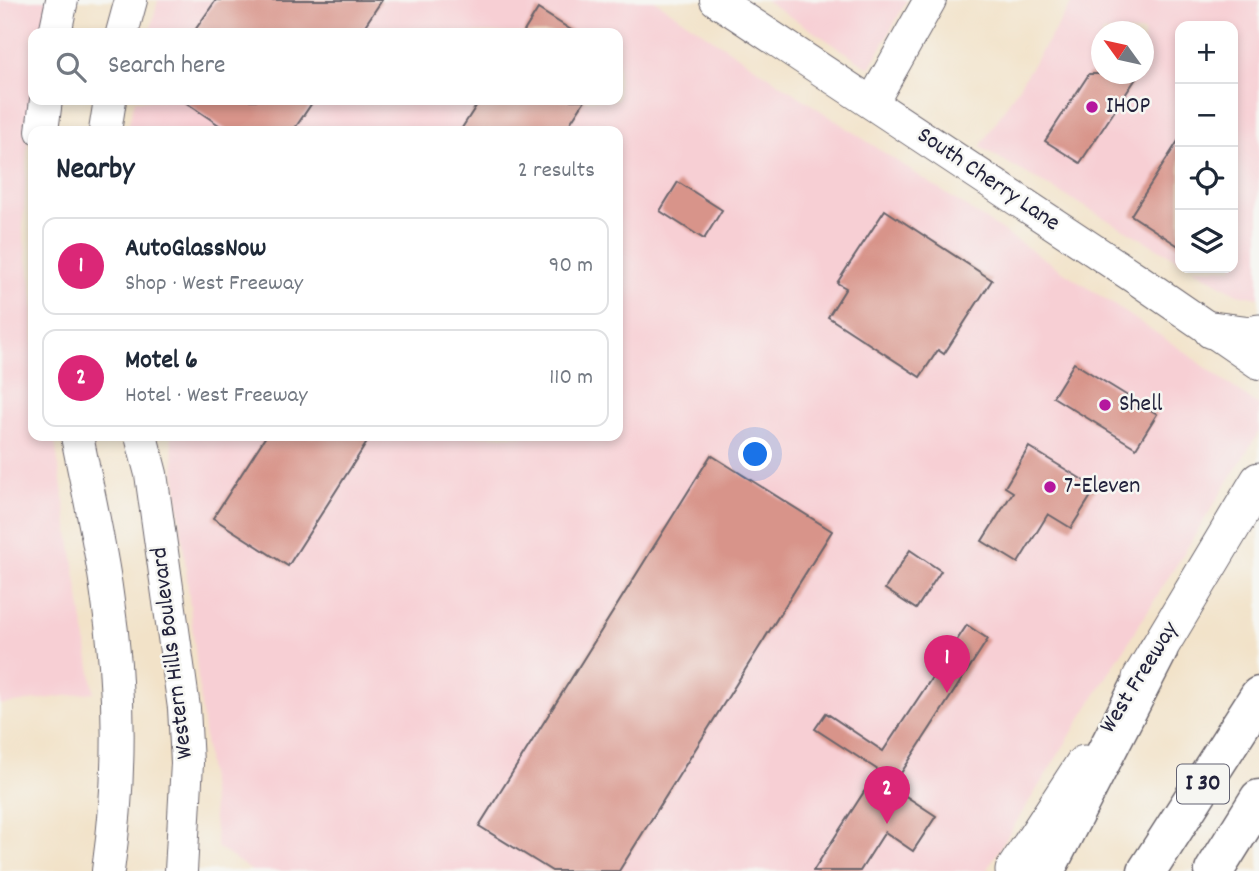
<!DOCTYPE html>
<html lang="en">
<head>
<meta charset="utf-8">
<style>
  :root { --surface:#fff; --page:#f2f2f3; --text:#1f2937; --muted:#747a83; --line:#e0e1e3; --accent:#db2777 }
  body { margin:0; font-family:Dekko,sans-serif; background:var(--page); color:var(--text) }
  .controls { position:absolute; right:21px; top:21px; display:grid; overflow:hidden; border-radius:14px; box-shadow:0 4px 10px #0003 }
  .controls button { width:63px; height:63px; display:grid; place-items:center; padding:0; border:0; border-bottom:2px solid var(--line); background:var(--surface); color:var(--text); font:35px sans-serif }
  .compass { position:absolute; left:1091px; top:21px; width:63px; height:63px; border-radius:50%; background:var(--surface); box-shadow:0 4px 10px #0003; rotate:303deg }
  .you { position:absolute; left:756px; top:455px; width:24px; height:24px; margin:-18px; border:5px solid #fff; border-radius:50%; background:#1a73e8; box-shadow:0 0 0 10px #1a73e833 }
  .badge { display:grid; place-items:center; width:46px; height:46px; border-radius:50%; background:var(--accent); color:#fff; font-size:23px; font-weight:700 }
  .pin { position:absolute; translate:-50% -58px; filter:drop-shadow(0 2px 4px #0008) }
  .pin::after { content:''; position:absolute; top:37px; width:24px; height:21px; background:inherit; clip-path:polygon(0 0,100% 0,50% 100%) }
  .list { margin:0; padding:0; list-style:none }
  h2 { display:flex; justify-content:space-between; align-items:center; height:91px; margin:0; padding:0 28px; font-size:30px }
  h2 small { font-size:23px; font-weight:400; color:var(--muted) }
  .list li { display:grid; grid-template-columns:46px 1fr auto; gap:21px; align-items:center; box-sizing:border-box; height:98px; margin:0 14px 14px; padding:0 14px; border:2px solid var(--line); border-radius:14px }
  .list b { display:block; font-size:26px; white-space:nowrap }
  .list p { margin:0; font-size:23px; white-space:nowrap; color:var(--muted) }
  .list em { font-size:23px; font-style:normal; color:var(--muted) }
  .icon { flex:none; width:38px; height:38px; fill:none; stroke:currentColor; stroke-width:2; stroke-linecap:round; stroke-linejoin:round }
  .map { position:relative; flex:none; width:1259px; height:871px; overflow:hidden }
  .search { position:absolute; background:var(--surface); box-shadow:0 4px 10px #0003; left:28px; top:28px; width:595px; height:77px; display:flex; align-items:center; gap:18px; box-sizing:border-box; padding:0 24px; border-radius:14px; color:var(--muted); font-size:26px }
  .panel { position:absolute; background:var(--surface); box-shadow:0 4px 10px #0003; left:28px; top:126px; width:595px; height:315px; border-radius:14px }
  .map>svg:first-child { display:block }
  .built { fill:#f7cfd4; fill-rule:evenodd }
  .building { fill:#d8948a }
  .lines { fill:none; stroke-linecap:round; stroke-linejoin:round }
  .tertiary-casing { stroke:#6b656c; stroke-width:34 }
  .secondary-casing { stroke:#6b656c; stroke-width:39 }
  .motorway-casing { stroke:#6b656c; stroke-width:41 }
  .tertiary { stroke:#fff; stroke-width:32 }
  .secondary { stroke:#fff; stroke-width:37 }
  .motorway { stroke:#fff; stroke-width:38 }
  .poi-dot { fill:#b5179e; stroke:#f6f6f2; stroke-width:2.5 }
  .labels { text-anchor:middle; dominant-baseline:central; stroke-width:5; stroke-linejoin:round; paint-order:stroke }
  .shield { fill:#f6f6f2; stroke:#626272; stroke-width:2 }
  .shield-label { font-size:23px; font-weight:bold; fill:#22223b }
  .poi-label { font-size:24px; fill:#22223b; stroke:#f6f6f2; text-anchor:start }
  .street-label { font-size:24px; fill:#22223b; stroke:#f6f6f2 }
</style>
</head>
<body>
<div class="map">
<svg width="1259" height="871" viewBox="0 0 1259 871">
  <rect width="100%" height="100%" fill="#f6f6f2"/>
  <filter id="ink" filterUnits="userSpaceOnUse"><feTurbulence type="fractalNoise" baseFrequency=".0143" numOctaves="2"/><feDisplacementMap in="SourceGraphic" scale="14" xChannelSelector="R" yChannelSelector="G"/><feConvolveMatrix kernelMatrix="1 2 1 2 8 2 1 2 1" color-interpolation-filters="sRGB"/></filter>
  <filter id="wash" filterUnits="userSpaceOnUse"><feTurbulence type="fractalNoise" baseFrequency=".00686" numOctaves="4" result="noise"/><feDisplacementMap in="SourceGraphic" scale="28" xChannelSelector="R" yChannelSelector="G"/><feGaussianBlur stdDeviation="1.57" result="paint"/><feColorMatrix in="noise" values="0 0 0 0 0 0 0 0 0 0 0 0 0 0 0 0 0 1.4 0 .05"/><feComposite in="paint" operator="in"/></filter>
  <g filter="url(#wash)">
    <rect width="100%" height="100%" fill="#f2e2c8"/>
    <g class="built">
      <path d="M0 0H50L44 33H33V92L29 115 23 230 33 299V436H54L94 692 0 705Z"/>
      <path d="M158 0H654L1182 350 1259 406V432L986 871H252L217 847 171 436H618V131H127L135 100H618V33H150Z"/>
      <path d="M765 0H907L870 68Z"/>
      <path d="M1074 0H1259V298L1237 294 1192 268H1233V26H1180V261L980 147ZM1102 32H1144V74H1102Z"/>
    </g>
    <g id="blocks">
      <g class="building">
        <path d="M216 0H382L360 33H193Z"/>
        <path d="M538 9 576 33H523Z"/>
        <path d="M1089 74H1139L1080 163 1045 141Z"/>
        <path d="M182 100H314L293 131H228Z"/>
        <path d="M480 100H585L565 131H460Z"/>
        <path d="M1180 138V247L1131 215Z"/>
        <path d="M678 182 722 210 704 239 660 211Z"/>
        <path d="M885 210 992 280 944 354 938 350 920 377 828 317 846 288 837 283Z"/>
        <path d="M1074 363 1157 414 1136 448 1053 397Z"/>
        <path d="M266 436H371L288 566 213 518Z"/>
        <path d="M1029 447 1096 488 1071 528 1048 514 1018 563 982 541 1013 492 1005 487Z"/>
        <path d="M711 455 832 531 619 871H552L479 826Z"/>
        <path d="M910 550 941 571 916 609 885 589Z"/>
        <path d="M967 625 988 639 892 787 936 816 913 851 885 832 860 871H813L878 770 815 729 826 713 883 751Z"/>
      </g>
    </g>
  </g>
  <g filter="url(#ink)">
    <use href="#blocks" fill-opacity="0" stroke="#6b656c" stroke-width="2"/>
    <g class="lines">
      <g class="tertiary-casing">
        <g id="tertiary">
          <path d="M716 0 1137 279 1259 363"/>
          <path d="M55 33 62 0"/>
          <path d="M122 33 131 0"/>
          <path d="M872 103 930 0"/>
          <path d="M42 131 46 100"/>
          <path d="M105 131 110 100"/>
          <path d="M77 436C87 488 100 541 107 594 121 686 121 779 108 871"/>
          <path d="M141 436 151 474 184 708 187 763 181 871"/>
        </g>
      </g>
      <g class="secondary-casing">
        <g id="secondary">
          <path d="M1212 330 1251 335 1259 333"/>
          <path d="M1141 678 1259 481"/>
          <path d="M1014 871 1084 764"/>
        </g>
      </g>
      <g class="motorway-casing">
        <g id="motorway">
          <path d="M1045 871 1158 651"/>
          <path d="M1147 871 1259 696"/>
          <path d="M1214 871 1259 799"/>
        </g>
      </g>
      <use href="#tertiary" class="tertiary"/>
      <use href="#secondary" class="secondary"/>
      <use href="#motorway" class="motorway"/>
    </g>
  </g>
  <g class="poi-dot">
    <circle cx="1092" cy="107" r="7"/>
    <circle cx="1105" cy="405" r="7"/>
    <circle cx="1050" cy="487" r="7"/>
  </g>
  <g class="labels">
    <rect class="shield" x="1177" y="764.5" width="52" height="39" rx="5"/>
    <g class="shield-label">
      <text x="1203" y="784">I 30</text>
    </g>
    <g class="poi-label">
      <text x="1106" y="107">IHOP</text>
      <text x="1119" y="405">Shell</text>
      <text x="1064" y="487">7-Eleven</text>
    </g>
    <g class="street-label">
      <text transform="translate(988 180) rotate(34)">South Cherry Lane</text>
      <text transform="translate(173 653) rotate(-97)">Western Hills Boulevard</text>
      <text transform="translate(1140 678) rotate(-58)">West Freeway</text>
    </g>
  </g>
</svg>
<div class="controls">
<button>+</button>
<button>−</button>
<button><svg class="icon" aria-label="locate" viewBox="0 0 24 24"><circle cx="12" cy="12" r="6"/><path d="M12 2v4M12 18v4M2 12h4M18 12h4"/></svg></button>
<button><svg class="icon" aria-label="layers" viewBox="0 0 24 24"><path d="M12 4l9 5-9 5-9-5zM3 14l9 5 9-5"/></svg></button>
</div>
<svg class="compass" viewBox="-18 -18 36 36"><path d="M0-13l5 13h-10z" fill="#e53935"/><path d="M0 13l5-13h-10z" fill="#747a83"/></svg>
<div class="you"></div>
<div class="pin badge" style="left:947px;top:693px">1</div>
<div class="pin badge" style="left:887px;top:824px">2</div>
<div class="search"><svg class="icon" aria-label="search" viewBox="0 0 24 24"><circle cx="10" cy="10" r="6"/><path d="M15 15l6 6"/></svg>Search here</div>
<section class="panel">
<h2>Nearby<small>2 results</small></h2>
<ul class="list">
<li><span class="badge">1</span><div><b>AutoGlassNow</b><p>Shop · West Freeway</p></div><em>90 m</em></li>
<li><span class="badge">2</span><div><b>Motel 6</b><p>Hotel · West Freeway</p></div><em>110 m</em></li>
</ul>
</section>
</div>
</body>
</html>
